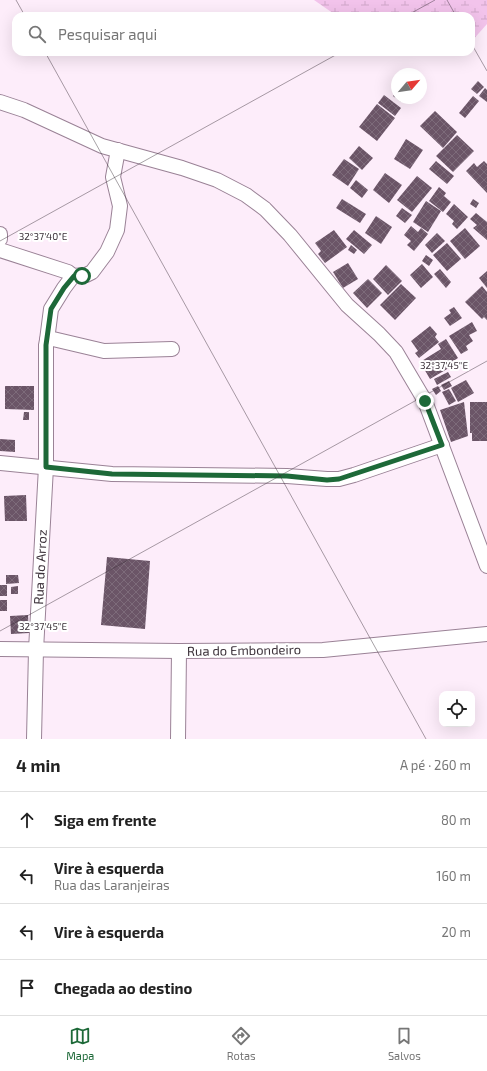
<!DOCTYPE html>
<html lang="pt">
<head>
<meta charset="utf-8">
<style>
  :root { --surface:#fff; --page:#f6f6f6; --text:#222; --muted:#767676; --line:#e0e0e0; --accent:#1d6938 }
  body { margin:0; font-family:"Exo 2",sans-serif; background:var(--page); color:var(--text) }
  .controls { position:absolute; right:12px; bottom:12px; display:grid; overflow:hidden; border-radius:8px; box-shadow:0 4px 16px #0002 }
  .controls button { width:36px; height:36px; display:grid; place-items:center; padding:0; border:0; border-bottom:1px solid var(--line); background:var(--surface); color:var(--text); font:20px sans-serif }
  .compass { position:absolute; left:391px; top:68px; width:36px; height:36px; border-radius:50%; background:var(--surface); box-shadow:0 4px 16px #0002; rotate:61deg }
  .stop { position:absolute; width:12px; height:12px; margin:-9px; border:3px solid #1d6938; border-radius:50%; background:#fff }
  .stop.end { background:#1d6938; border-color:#fff; box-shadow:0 1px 4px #0008 }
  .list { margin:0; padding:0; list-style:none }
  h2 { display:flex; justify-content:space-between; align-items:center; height:52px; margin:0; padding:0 16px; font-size:17px }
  h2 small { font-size:13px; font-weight:400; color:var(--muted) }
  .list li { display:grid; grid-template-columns:26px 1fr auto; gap:12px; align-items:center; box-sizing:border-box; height:56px; padding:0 16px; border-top:1px solid var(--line) }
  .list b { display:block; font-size:15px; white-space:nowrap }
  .list p { margin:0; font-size:13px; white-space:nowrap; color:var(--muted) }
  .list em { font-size:13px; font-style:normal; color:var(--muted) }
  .icon { flex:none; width:22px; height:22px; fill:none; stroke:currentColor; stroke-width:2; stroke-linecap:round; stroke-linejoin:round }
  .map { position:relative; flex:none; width:487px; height:739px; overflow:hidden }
  .search { position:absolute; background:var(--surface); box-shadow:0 4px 16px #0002; left:12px; right:12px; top:12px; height:44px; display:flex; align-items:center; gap:10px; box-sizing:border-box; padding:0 14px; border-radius:12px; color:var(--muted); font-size:15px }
  .sheet { height:276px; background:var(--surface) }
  nav { display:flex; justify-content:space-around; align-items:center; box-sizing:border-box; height:56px; border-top:1px solid var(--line); background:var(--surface); font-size:11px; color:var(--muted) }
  nav a { display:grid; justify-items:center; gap:2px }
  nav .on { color:var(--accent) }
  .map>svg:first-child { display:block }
  .wetland { fill:url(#wetland-marsh) }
  .building { fill:url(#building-cross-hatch) }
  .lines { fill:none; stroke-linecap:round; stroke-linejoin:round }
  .street-casing { stroke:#9a8296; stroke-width:16 }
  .street { stroke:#fff; stroke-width:14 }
  .route { stroke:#1d6938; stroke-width:5 }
  .ticks { fill:none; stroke:#3b3139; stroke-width:1; stroke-opacity:0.45 }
  .labels { text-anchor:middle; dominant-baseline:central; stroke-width:4; stroke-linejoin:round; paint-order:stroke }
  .street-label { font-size:13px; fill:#3b3139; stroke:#fff }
  .ticks-label { font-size:10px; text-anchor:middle; fill:#3b3139; stroke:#fff; stroke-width:4; stroke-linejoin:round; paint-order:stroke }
</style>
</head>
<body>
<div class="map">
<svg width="487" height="739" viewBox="0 0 487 739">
  <defs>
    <pattern id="wetland-marsh" width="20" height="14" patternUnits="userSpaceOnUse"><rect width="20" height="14" fill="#f2c3eb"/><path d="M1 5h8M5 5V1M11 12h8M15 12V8" fill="none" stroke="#d0a8ca"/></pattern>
    <pattern id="building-cross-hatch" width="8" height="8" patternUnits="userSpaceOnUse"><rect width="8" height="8" fill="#6b5567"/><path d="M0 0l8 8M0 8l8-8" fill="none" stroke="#7d6b7a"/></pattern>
  </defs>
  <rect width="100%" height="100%" fill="#fdedfa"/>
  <path class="wetland" d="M314 0H487V24L471 42V16H337Z"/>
  <g class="building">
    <path d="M478 81 484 87 477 94 471 89Z"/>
    <path d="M485 88 487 90V102L479 96Z"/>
    <path d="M397 91V98H403L401 102 393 96Z"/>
    <path d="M384 95 401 108 395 116 378 103Z"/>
    <path d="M473 96 479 101 465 118 459 113Z"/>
    <path d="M377 104 395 118 377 141 359 127Z"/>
    <path d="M435 111 457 132 443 148 420 126Z"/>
    <path d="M457 135 474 151 453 172 436 156Z"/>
    <path d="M406 139 423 150 410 169 394 159Z"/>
    <path d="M359 146 373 158 362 170 349 158Z"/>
    <path d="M344 159 359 169 348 186 332 175Z"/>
    <path d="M436 161 454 176 447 184 429 169Z"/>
    <path d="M484 161 487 164V193L466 171 474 163 477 167Z"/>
    <path d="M385 173 402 185 389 203 373 190Z"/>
    <path d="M417 176 432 188 412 212 397 200Z"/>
    <path d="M356 180 368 190 362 198 350 188Z"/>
    <path d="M439 187 446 193 444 196 451 202 443 212 429 201Z"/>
    <path d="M342 199 366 214 360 223 336 208Z"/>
    <path d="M473 199 479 203 476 208 470 204Z"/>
    <path d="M426 201 441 211 428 232 413 222Z"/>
    <path d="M454 204 468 217 457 229 452 224 454 221 446 214Z"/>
    <path d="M402 208 412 215 405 223 396 216Z"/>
    <path d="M476 213 487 222V240L473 228 477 225 470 219Z"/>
    <path d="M376 216 392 227 381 244 365 233Z"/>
    <path d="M411 226 418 232 421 228 428 234 414 251 407 245 411 241 404 235Z"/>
    <path d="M465 228 480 246 465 259 450 241Z"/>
    <path d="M334 230 347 247 325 263 318 254 321 251 315 243Z"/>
    <path d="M354 230 372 245 364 254 346 239Z"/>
    <path d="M437 233 445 241 432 253 425 245Z"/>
    <path d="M447 243 461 259 447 271 433 255Z"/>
    <path d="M351 245 357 250 354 254 348 250Z"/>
    <path d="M426 255 433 260 429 266 422 261Z"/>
    <path d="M348 263 358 279 343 288 333 272Z"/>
    <path d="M422 264 433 277 421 288 410 275Z"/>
    <path d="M386 265 402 281 388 295 373 279Z"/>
    <path d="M440 269 451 282 446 288 434 274Z"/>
    <path d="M487 271V288L479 278Z"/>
    <path d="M368 279 382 293 367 308 353 293Z"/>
    <path d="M401 284 416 298 395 320 380 305Z"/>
    <path d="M482 286 487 292V320L484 317 482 319 465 302Z"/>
    <path d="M454 307 462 318 450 326 444 318 451 313 449 310Z"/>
    <path d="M472 322 477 331 469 335 473 341 466 346 468 350 461 354 449 336Z"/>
    <path d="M430 326 437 334 435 337 439 342 419 358 415 353 418 351 411 341Z"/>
    <path d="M446 339 458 358 452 362 454 365 430 379 420 362 441 349 438 344Z"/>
    <path d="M448 372 451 377 437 385 434 379Z"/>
    <path d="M466 380 474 393 458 402 451 388Z"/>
    <path d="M449 381 452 386 444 390 441 385Z"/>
    <path d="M5 386H34V410L5 409Z"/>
    <path d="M438 386 441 391 436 395 432 389Z"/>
    <path d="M449 389 456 401 449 405 442 392Z"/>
    <path d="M464 402 468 436 451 442 440 410Z"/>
    <path d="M470 402H487V441H472V433H470Z"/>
    <path d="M24 412H29V420H23Z"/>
    <path d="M0 439 15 440V452L0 451Z"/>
    <path d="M26 495 27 521H5L4 496Z"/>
    <path d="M107 557 150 561 145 629 101 625Z"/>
    <path d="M6 575H18L19 583 6 584Z"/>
    <rect x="0" y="585" width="7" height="11"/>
    <path d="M18 586V594H11V587Z"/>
    <rect x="0" y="600" width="7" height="11"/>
    <path d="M28 615 29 633 11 634 10 616Z"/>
  </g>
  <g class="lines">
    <g class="street-casing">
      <g id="street">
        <path d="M0 102 24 110 102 146 182 168 217 180 246 195 265 209 290 235 347 305 379 334 396 352 425 401 487 566"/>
        <path d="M0 234V239"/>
        <path d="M0 250 68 272 73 276"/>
        <path d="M47 340 51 309 64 288 73 276 86 275 92 272 107 252 117 230 120 206 113 177 118 150"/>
        <path d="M0 463 112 474 287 476 327 479H339L354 475 442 445"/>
        <path d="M0 649 179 651 323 650 487 634"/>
        <path d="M34 739 36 650 46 467V345L47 340 53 339 104 351 172 349"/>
        <path d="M178 739 179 651"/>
      </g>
    </g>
    <use href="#street" class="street"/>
  </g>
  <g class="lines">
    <path class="route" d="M82 276H74L64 288 51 309 46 345V467L112 474 287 476 327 480 339 479 442 445 425 401"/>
  </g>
  <path class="ticks" d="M16 0 25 16M447 0 456 16M406 16 435 0M471 43 487 71M45 52 426 739M0 241 341 52M0 631 487 361"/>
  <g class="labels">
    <g class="street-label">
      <text transform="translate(40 567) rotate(-87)">Rua do Arroz</text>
      <text transform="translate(244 650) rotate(-1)">Rua do Embondeiro</text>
    </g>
  </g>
  <g class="ticks-label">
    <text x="43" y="240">32°37'40"E</text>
    <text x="444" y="369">32°37'45"E</text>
    <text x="43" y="630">32°37'45"E</text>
  </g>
</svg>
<div class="controls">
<button><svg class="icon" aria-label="locate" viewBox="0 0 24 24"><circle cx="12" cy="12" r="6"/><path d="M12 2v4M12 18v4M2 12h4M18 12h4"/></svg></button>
</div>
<svg class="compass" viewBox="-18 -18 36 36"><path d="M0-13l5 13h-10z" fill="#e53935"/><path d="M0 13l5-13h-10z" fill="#767676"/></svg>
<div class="stop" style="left:82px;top:276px"></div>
<div class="stop end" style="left:425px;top:401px"></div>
<div class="search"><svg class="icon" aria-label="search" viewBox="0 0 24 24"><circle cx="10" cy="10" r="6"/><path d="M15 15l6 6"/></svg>Pesquisar aqui</div>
</div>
<section class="sheet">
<h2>4 min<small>A pé · 260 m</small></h2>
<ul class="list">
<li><svg class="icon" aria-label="ahead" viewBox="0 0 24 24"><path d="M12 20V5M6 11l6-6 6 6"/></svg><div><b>Siga em frente</b></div><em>80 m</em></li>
<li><svg class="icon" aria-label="left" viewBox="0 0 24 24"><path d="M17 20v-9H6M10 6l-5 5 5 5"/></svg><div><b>Vire à esquerda</b><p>Rua das Laranjeiras</p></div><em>160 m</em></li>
<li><svg class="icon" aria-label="left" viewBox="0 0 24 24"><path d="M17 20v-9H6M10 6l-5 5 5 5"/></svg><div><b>Vire à esquerda</b></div><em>20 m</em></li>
<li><svg class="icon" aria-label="arrive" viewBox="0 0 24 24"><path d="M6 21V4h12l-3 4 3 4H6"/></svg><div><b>Chegada ao destino</b></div></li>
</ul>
</section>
<nav>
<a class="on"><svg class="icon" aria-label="map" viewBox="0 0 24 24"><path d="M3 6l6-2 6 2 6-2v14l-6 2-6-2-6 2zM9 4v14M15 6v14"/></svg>Mapa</a>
<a><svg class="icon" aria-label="directions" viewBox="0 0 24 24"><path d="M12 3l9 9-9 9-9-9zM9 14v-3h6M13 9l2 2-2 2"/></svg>Rotas</a>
<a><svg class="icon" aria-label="saved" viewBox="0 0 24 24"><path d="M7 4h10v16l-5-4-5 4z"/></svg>Salvos</a>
</nav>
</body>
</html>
